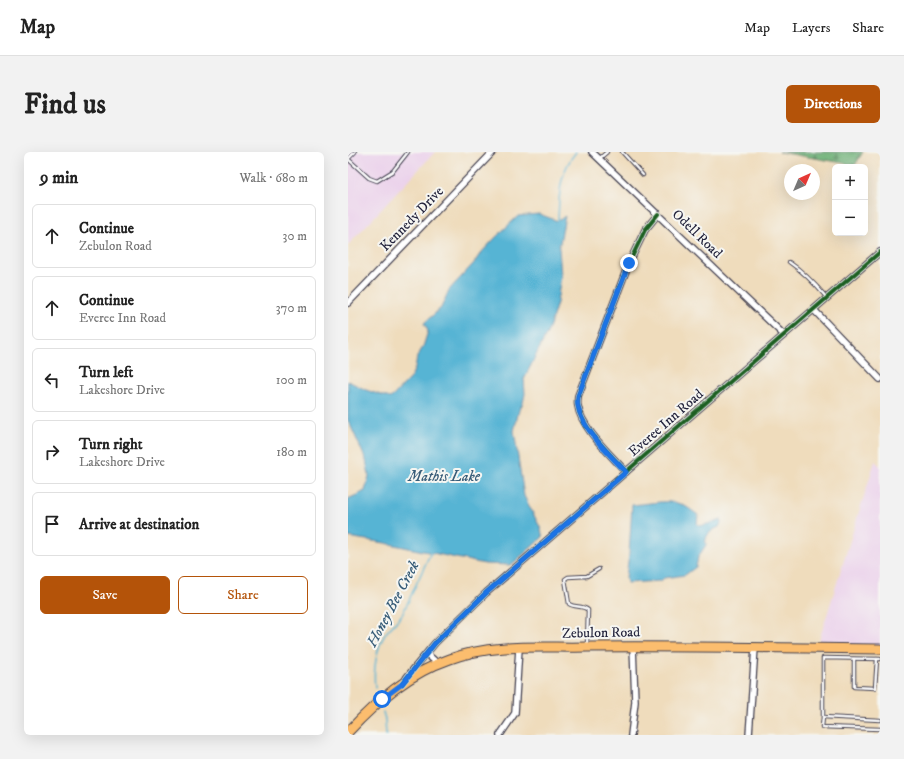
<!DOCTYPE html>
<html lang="en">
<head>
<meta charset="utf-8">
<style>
  :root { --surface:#fff; --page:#f2f2f2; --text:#222; --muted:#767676; --line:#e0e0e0; --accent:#b45309 }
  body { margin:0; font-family:"IM FELL DW Pica",serif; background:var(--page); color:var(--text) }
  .controls { position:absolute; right:12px; top:12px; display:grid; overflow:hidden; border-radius:6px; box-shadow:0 4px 16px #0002 }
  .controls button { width:36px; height:36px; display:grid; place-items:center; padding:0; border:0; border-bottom:1px solid var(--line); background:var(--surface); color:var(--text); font:20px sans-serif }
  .compass { position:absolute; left:436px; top:12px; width:36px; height:36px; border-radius:50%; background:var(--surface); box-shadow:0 4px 16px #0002; rotate:44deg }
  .stop { position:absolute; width:12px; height:12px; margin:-9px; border:3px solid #1a73e8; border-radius:50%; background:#fff }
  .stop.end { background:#1a73e8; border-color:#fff; box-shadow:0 1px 4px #0008 }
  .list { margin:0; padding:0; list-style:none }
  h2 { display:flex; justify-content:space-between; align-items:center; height:52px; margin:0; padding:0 16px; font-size:17px }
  h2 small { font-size:13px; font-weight:400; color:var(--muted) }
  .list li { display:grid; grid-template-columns:26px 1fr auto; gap:12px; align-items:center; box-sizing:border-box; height:64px; margin:0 8px 8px; padding:0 8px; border:1px solid var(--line); border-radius:6px }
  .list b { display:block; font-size:15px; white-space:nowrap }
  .list p { margin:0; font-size:13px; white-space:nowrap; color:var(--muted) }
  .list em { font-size:13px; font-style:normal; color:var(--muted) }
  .actions { display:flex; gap:8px; padding:12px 16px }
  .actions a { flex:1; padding:9px 0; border:1px solid var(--accent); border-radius:6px; text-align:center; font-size:14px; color:var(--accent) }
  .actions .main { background:var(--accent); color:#fff }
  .icon { flex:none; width:22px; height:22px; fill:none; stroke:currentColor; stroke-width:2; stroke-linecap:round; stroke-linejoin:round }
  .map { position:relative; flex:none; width:532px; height:583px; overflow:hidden; border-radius:6px }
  header { display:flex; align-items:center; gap:24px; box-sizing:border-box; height:56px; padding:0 20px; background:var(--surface); border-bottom:1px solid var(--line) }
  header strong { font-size:19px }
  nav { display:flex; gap:22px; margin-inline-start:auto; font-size:14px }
  .intro { display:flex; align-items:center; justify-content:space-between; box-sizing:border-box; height:96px; padding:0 24px }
  h1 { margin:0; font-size:28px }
  .button { padding:10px 18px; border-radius:6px; background:var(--accent); color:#fff; font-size:14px; font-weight:700 }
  main { display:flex; gap:24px; padding:0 24px }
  aside { flex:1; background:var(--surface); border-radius:6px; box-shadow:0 4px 16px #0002 }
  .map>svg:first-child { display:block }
  .built { fill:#ebd1eb }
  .forest { fill:url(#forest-firs); stroke:#476958 }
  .water { fill:#56b4d4; stroke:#3c6b88 }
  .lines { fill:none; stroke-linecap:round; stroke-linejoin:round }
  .stream { stroke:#56b4d4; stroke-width:1.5 }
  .lane-casing { stroke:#413e4e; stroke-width:4.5 }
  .street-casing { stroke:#413e4e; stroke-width:8 }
  .primary-casing { stroke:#413e4e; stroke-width:11 }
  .lane { stroke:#fff; stroke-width:2.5 }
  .street { stroke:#fff; stroke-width:5.5 }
  .primary { stroke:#fbbd6e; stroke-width:9 }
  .cycleway-casing { stroke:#f6f6f2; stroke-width:6 }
  .cycleway { stroke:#1b5e20; stroke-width:4 }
  .route { stroke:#1a73e8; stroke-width:5 }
  .labels { text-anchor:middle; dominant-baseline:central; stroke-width:4; stroke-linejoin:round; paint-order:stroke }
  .street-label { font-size:14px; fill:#22223b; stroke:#f6f6f2 }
  .water-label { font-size:15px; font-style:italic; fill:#375c78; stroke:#f6f6f2 }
</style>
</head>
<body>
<header>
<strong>Map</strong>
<nav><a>Map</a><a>Layers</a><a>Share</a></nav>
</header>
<div class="intro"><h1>Find us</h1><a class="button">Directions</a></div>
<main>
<aside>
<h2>9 min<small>Walk · 680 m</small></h2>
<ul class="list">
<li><svg class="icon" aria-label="ahead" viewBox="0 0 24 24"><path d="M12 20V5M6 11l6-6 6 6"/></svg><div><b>Continue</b><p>Zebulon Road</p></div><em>30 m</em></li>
<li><svg class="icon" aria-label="ahead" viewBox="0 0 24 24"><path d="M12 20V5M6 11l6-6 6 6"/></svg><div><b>Continue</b><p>Everee Inn Road</p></div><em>370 m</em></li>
<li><svg class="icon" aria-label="left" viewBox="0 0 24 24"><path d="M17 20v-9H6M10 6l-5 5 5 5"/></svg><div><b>Turn left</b><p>Lakeshore Drive</p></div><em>100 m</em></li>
<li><svg class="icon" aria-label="right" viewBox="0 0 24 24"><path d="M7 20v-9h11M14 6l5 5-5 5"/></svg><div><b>Turn right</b><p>Lakeshore Drive</p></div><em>180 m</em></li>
<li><svg class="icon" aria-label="arrive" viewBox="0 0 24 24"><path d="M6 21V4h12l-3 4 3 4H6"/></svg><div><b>Arrive at destination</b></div></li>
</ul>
<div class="actions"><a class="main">Save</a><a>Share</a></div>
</aside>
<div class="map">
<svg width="532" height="583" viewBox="0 0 532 583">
  <defs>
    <pattern id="forest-firs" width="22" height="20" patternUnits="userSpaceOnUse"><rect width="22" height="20" fill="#6cb075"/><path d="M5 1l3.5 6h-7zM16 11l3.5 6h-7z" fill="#588f61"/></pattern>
  </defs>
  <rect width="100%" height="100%" fill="#f6f6f2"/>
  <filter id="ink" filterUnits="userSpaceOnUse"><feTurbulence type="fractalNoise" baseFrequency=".025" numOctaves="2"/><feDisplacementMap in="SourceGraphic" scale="8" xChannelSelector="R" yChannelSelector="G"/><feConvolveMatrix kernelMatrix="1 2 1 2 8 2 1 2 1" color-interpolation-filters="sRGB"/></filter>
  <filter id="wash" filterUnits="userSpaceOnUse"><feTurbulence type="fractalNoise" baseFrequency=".012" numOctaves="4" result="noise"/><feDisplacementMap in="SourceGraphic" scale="16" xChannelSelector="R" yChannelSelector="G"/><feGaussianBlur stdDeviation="0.9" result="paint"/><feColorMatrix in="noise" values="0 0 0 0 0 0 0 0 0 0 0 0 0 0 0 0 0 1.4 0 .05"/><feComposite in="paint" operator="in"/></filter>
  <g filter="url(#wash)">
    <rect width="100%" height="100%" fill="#efdcbc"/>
    <g class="built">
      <path d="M0 0H87L0 93Z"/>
      <path d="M527 309 532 314V498L469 495Z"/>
    </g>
    <path class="forest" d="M431 0H515L507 13Z"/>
    <g class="water">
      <path d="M191 62 210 69 217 64 211 96 213 124 209 151 201 177 176 227 177 242 175 251 171 258 166 279 176 344 192 375 195 385 163 413 137 412 37 391 0 385V347L17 339 21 324 18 308 0 268V229L18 238 42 246 45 244 63 225 67 216 69 205 75 195 80 179 76 171 93 156 101 138 126 111 132 102 148 85 170 64Z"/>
      <path d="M312 350C331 349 335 352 350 363L349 372 352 374 374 368 371 375C362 379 356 384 358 393L350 405 348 415 337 423 316 426 313 429 279 431 278 425 281 402 284 353Z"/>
    </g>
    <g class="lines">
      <g class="stream">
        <path d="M210 69C211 44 211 20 228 0"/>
        <path d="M27 536C25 519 28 495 38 481 43 474 50 469 55 461L83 400"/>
        <path d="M35 560 37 568 38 583"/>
      </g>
    </g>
  </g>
  <g filter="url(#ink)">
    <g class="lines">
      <g class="lane-casing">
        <g id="lane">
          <path d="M274 0 295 23"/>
          <path d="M252 6 259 0"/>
          <path d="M0 7 21 26 29 29 45 19 60 0"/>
          <path d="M0 7 7 0"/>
          <path d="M441 110C456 120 468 133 479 146"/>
          <path d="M239 493 240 458C234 453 227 456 221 452L217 427 220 425 239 424 251 417"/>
          <path d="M506 507V535L527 536 529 507"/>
          <path d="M532 507 475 506V565L532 568"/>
          <path d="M475 565 474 575 532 577"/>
        </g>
      </g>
      <g class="street-casing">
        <g id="street">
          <path d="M244 0 436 183"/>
          <path d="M0 151 145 0"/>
          <path d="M466 158 532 227"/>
          <path d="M278 320C264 304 233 276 230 254 229 251 230 247 230 244L281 111 297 78 310 62"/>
          <path d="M79 502 89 511"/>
          <path d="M59 525 87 491 138 441 532 100"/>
          <path d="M152 583 167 561 171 496"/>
          <path d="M283 583 287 550 285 494"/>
          <path d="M401 583 407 496"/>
        </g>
      </g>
      <g class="primary-casing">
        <path id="primary" d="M0 580C29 549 61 521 102 507 146 491 193 496 239 495 337 494 434 496 532 497"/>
      </g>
      <use href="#lane" class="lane"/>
      <use href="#street" class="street"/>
      <use href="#primary" class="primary"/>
      <g class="cycleway-casing">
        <g id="cycleway">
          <path d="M278 320C264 304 233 276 230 254 229 251 230 247 230 244L281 111 297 78 310 62"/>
          <path d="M54 532 87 491 138 441 532 100"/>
        </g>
      </g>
      <use href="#cycleway" class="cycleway"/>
    </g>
  </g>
  <g class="lines" filter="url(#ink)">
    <path class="route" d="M34 547 54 532 87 491 138 441 278 320C263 304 233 276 230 254 229 251 230 247 230 244L281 111"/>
  </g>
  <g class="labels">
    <g class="street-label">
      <text transform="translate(64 67) rotate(-46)">Kennedy Drive</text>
      <text transform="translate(349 82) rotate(44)">Odell Road</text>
      <text transform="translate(318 271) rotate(-41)">Everee Inn Road</text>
      <text transform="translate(253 481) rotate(-1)">Zebulon Road</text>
    </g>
    <g class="water-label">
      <text x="96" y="324">Mathis Lake</text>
      <text transform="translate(45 452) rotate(-62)">Honey Bee Creek</text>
    </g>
  </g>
</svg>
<div class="controls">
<button>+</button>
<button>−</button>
</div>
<svg class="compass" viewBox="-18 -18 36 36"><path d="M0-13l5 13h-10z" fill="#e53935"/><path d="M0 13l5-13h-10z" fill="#767676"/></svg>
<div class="stop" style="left:34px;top:547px"></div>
<div class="stop end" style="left:281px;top:111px"></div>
</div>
</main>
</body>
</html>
